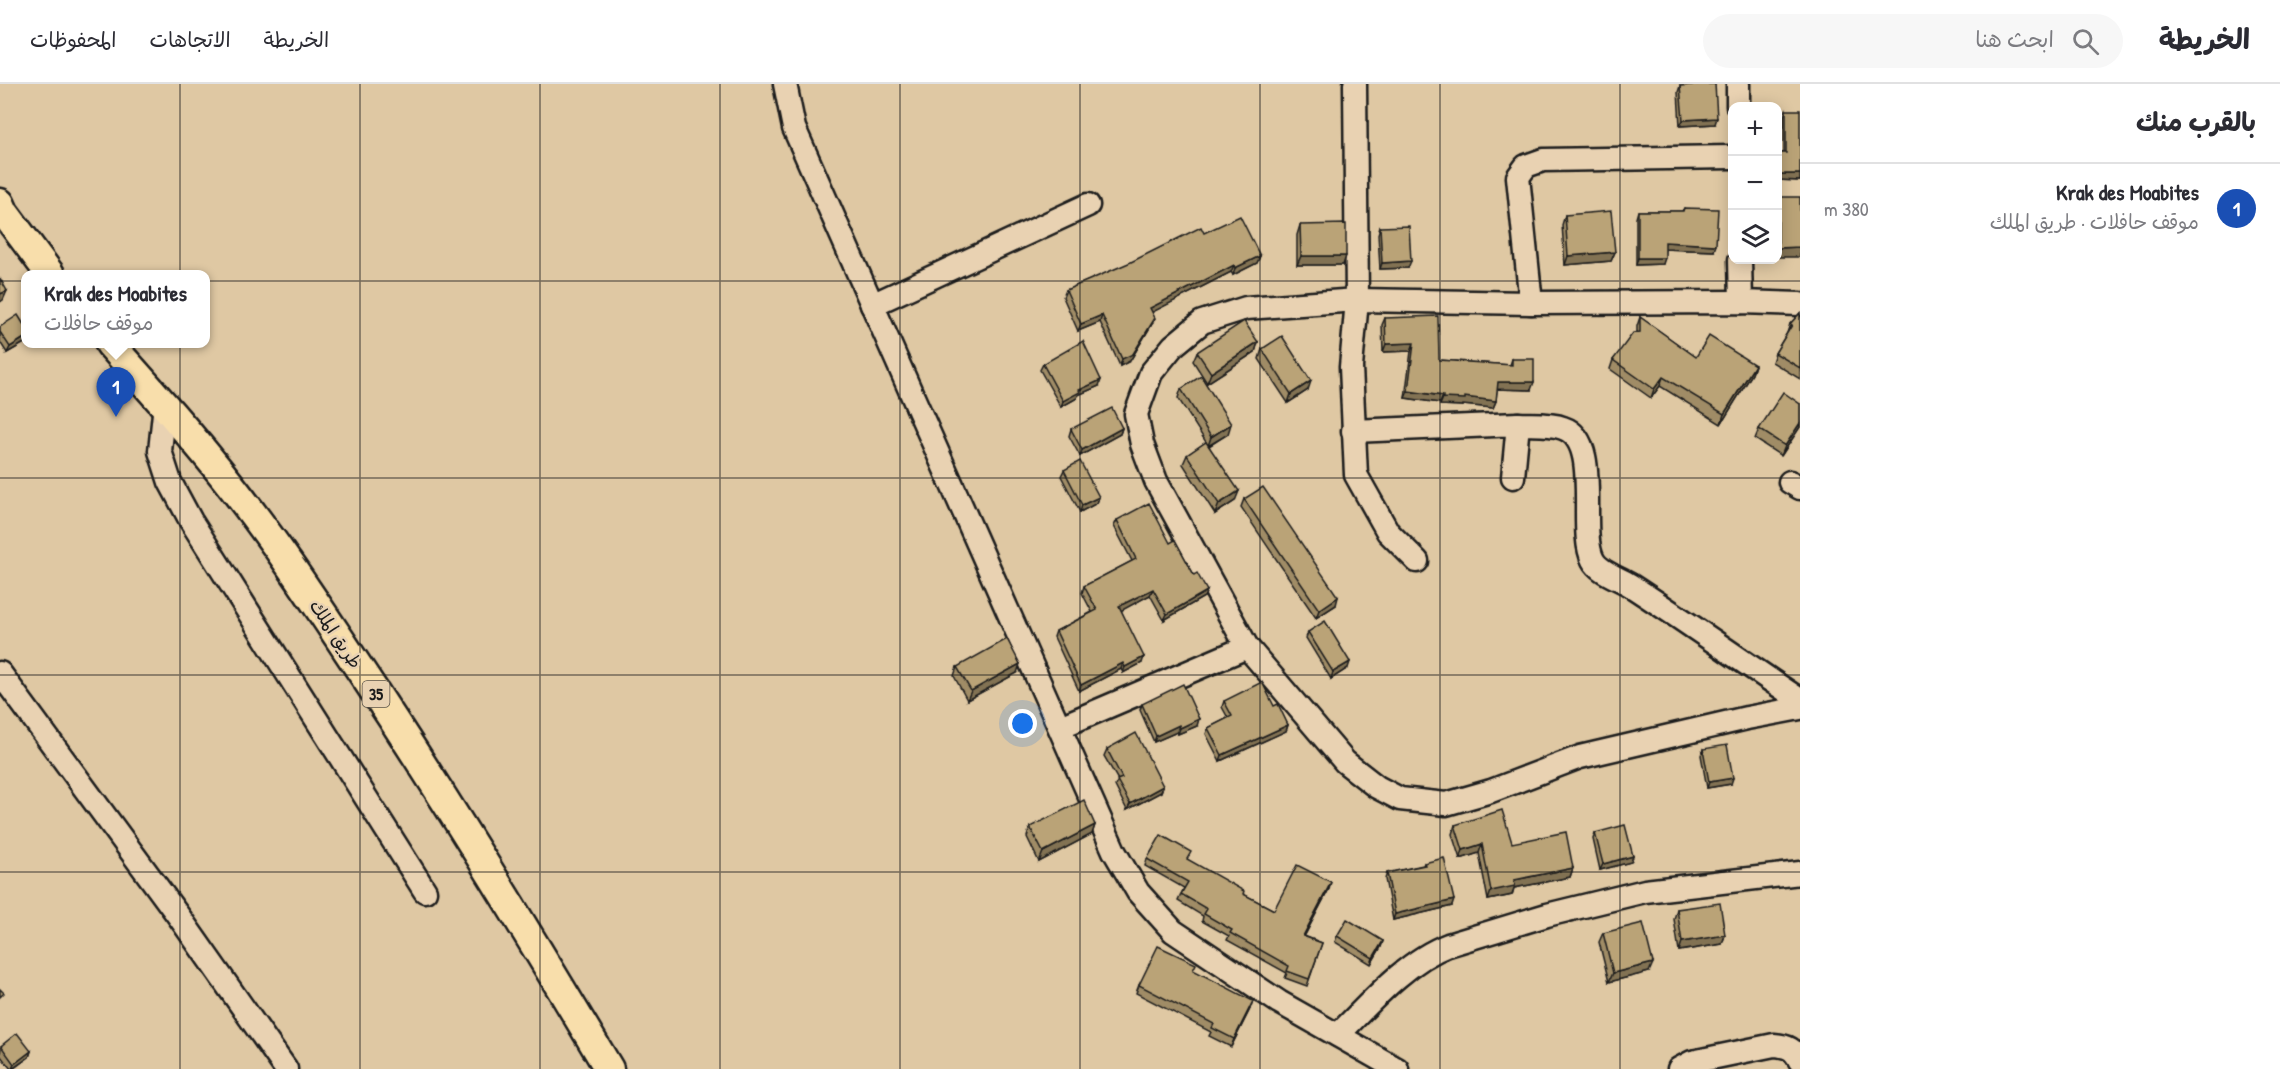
<!DOCTYPE html>
<html lang="ar">
<head>
<meta charset="utf-8">
<style>
  :root { --surface:#fff; --page:#f7f7f7; --text:#2b2b33; --muted:#7c7c81; --line:#e1e1e2; --accent:#0f766e }
  body { margin:0; font-family:"Patrick Hand","Playpen Sans Arabic",sans-serif; background:var(--page); color:var(--text); direction:rtl }
  .controls { position:absolute; right:18px; top:18px; display:grid; overflow:hidden; border-radius:12px; box-shadow:0 3px 15px #0003 }
  .controls button { width:54px; height:54px; display:grid; place-items:center; padding:0; border:0; border-bottom:2px solid var(--line); background:var(--surface); color:var(--text); font:30px sans-serif }
  .you { position:absolute; left:1023px; top:640px; width:21px; height:21px; margin:-15px; border:4px solid #fff; border-radius:50%; background:#1a73e8; box-shadow:0 0 0 9px #1a73e833 }
  .badge { display:grid; place-items:center; width:39px; height:39px; border-radius:50%; background:var(--accent); color:#fff; font-size:20px; font-weight:700 }
  .pin { position:absolute; translate:-50% -50px; filter:drop-shadow(0 2px 3px #0008) }
  .pin::after { content:''; position:absolute; top:32px; width:21px; height:18px; background:inherit; clip-path:polygon(0 0,100% 0,50% 100%) }
  .popup { position:absolute; left:21px; top:186px; width:189px; height:78px; box-sizing:border-box; display:grid; place-content:center; border-radius:12px; background:var(--surface); filter:drop-shadow(0 2px 4px #0005); font-size:20px; white-space:nowrap; color:var(--muted) }
  .popup b { font-size:22px; color:var(--text) }
  .popup::after { content:''; position:absolute; left:50%; top:100%; margin-left:-12px; border:12px solid transparent; border-top-color:var(--surface) }
  .list { margin:0; padding:0; list-style:none }
  h2 { display:flex; justify-content:space-between; align-items:center; height:78px; margin:0; padding:0 24px; font-size:26px }
  h2 small { font-size:20px; font-weight:400; color:var(--muted) }
  .list li { display:grid; grid-template-columns:39px 1fr auto; gap:18px; align-items:center; box-sizing:border-box; height:90px; padding:0 24px; border-top:2px solid var(--line) }
  .list b { display:block; font-size:22px; white-space:nowrap }
  .list p { margin:0; font-size:20px; white-space:nowrap; color:var(--muted) }
  .list em { font-size:20px; font-style:normal; color:var(--muted) }
  .icon { flex:none; width:33px; height:33px; fill:none; stroke:currentColor; stroke-width:2; stroke-linecap:round; stroke-linejoin:round }
  .map { position:relative; flex:none; width:1800px; height:985px; overflow:hidden; direction:ltr }
  header { display:flex; align-items:center; gap:36px; box-sizing:border-box; height:84px; padding:0 30px; background:var(--surface); border-bottom:2px solid var(--line) }
  header strong { font-size:28px }
  nav { display:flex; gap:33px; margin-inline-start:auto; font-size:21px }
  .search { width:420px; height:54px; background:var(--page); display:flex; align-items:center; gap:15px; box-sizing:border-box; padding:0 21px; border-radius:33px; color:var(--muted); font-size:22px }
  main { display:flex }
  aside { flex:1; background:var(--surface) }
  .map>svg:first-child { display:block }
  .lines { fill:none; stroke-linecap:round; stroke-linejoin:round }
  .minor-casing { stroke:#1c1c1c; stroke-width:27 }
  .major-casing { stroke:#1c1c1c; stroke-width:33 }
  .minor { stroke:#e9d2b2; stroke-width:22 }
  .major { stroke:#f8deab; stroke-width:28 }
  .wall { fill:#a08c66; stroke:#1c1c1c; stroke-width:1.5 }
  .shaded-wall { fill:#827253; stroke:#1c1c1c; stroke-width:1.5 }
  .building { fill:#baa377; stroke:#1c1c1c; stroke-width:1.5 }
  .grid { fill:none; stroke:#1c1c1c; stroke-width:1.5; stroke-opacity:0.55 }
  .labels { text-anchor:middle; dominant-baseline:central; stroke-width:5; stroke-linejoin:round; paint-order:stroke }
  .shield { fill:#e9d2b2; stroke:#5a5349; stroke-width:1.5 }
  .shield-label { font-size:16px; font-weight:bold; fill:#1c1c1c }
  .street-label { font-size:18px; fill:#1c1c1c; stroke:#e9d2b2 }
</style>
</head>
<body>
<header>
<strong>الخريطة</strong>
<div class="search"><svg class="icon" aria-label="search" viewBox="0 0 24 24"><circle cx="10" cy="10" r="6"/><path d="M15 15l6 6"/></svg>ابحث هنا</div>
<nav><a>الخريطة</a><a>الاتجاهات</a><a>المحفوظات</a></nav>
</header>
<main>
<aside>
<h2>بالقرب منك<small></small></h2>
<ul class="list">
<li><span class="badge" style="background:#1a4fb4">1</span><div><b>Krak des Moabites</b><p>موقف حافلات · طريق الملك</p></div><em>380 m</em></li>
</ul>
</aside>
<div class="map">
<svg width="1800" height="985" viewBox="0 0 1800 985">
  <rect width="100%" height="100%" fill="#dfc8a3"/>
  <filter id="ink" filterUnits="userSpaceOnUse"><feTurbulence type="fractalNoise" baseFrequency=".0167" numOctaves="2"/><feDisplacementMap in="SourceGraphic" scale="12" xChannelSelector="R" yChannelSelector="G"/><feConvolveMatrix kernelMatrix="1 2 1 2 8 2 1 2 1" color-interpolation-filters="sRGB"/></filter>
  <g filter="url(#ink)">
    <g class="lines">
      <g class="minor-casing">
        <g id="minor">
          <path d="M785 0 794 44 1114 767 1138 808 1173 847 1279 918 1397 985"/>
          <path d="M1355 0 1357 216 1351 283 1356 391 1388 448 1417 477"/>
          <path d="M1738 22V0"/>
          <path d="M1740 176 1741 218"/>
          <path d="M1531 219 1518 93 1526 82 1543 76 1732 73"/>
          <path d="M1800 220 1741 218 1531 219 1357 216 1246 224 1202 238 1173 262 1151 289 1136 330 1142 360 1156 397 1247 563 1345 678 1377 703 1400 715 1446 720 1491 707 1580 673 1747 634 1800 624"/>
          <path d="M872 221 1088 121"/>
          <path d="M165 320 160 367 170 398 191 437 425 807"/>
          <path d="M1518 340C1532 341 1550 339 1563 344 1603 357 1577 446 1593 476 1599 488 1619 494 1630 501 1687 538 1743 578 1800 616"/>
          <path d="M1353 347 1518 340 1513 393"/>
          <path d="M1790 398 1800 404"/>
          <path d="M0 589 180 834 286 985"/>
          <path d="M1060 643 1247 563"/>
          <path d="M1338 951C1369 920 1406 877 1448 861L1547 831 1645 807 1800 789"/>
          <path d="M1679 985 1692 978 1774 961C1788 962 1794 965 1800 977"/>
        </g>
      </g>
      <g class="major-casing">
        <g id="major">
          <path d="M0 119 4 128 50 190"/>
          <path d="M110 260C152 307 194 354 233 404 280 464 321 527 363 590 449 719 530 852 609 985"/>
        </g>
      </g>
      <use href="#minor" class="minor"/>
      <use href="#major" class="major"/>
    </g>
    <g class="wall">
      <path d="M1680 2 1715 40 1680 42 1678 8Z"/>
      <path d="M1786 26 1800 97 1778 96V69H1784V32Z"/>
      <path d="M1684 124 1714 167 1665 165 1663 180 1636 181V134L1638 127H1682Z"/>
      <path d="M1565 131 1615 168 1611 177 1565 181 1562 141Z"/>
      <path d="M1300 141 1343 181H1297V151Z"/>
      <path d="M1380 143 1408 184 1380 185 1378 150Z"/>
      <path d="M1204 149 1260 172 1257 179 1233 191 1231 188 1152 228V240L1130 277 1120 282 1100 238 1078 247 1063 213 1066 206Z"/>
      <path d="M1800 229V295L1772 278 1775 269 1787 249 1790 240Z"/>
      <path d="M1640 233 1696 273 1755 281 1752 290 1721 340 1660 302 1651 314 1610 285 1613 276 1637 249V242Z"/>
      <path d="M1385 234 1439 276 1510 281 1512 275 1531 306 1497 305 1496 317 1493 324 1463 321V322L1440 321V319L1405 314 1411 267 1383 268 1382 241Z"/>
      <path d="M0 243 26 244V258L7 269 0 258Z"/>
      <path d="M1258 258 1255 268 1207 299 1193 277 1197 268Z"/>
      <path d="M1262 265 1308 306 1288 319 1259 275Z"/>
      <path d="M1043 280 1099 302 1078 311 1077 314 1061 323 1040 286Z"/>
      <path d="M1181 305 1228 350 1209 362 1235 417 1215 430 1183 380 1187 371 1206 358 1178 314Z"/>
      <path d="M1800 320V343L1781 372 1755 355 1759 345Z"/>
      <path d="M1122 344 1120 350 1080 372 1069 352 1071 345Z"/>
      <path d="M1064 386 1099 413 1097 419 1080 428 1061 392Z"/>
      <path d="M1244 415 1336 521 1316 534 1241 423Z"/>
      <path d="M1117 436 1170 459 1204 513 1164 536 1150 511 1121 526 1142 579 1123 589 1121 585 1079 607 1054 553 1056 547 1092 528 1082 509 1084 502 1132 477 1114 442Z"/>
      <path d="M1308 548 1348 584 1331 595 1306 554Z"/>
      <path d="M957 583 1017 589 967 616 954 592Z"/>
      <path d="M1224 617 1274 622 1288 641 1286 647 1220 677 1206 650 1208 644 1228 634 1222 623Z"/>
      <path d="M1142 620 1197 642 1178 650 1177 648 1154 658 1140 626Z"/>
      <path d="M1107 665 1163 702 1161 708 1127 726 1115 702 1118 696 1104 672Z"/>
      <path d="M1703 665 1731 700 1707 704 1701 671Z"/>
      <path d="M1095 741 1092 750 1039 778 1027 753 1030 743Z"/>
      <path d="M1455 741 1512 759 1573 784 1570 793 1514 804 1512 811 1488 816 1479 769 1460 775 1452 750Z"/>
      <path d="M1595 749 1633 772 1631 778 1600 786 1593 755Z"/>
      <path d="M1147 775 1188 776 1243 810 1274 826 1329 805 1304 852 1322 859 1307 902 1285 894 1287 889 1227 856 1229 852 1202 837 1203 832 1178 817 1184 804 1145 782Z"/>
      <path d="M1424 779 1452 822 1393 836 1385 795 1387 789 1423 781Z"/>
      <path d="M1677 825 1725 851 1722 860 1679 867 1674 835Z"/>
      <path d="M1603 849 1649 888 1609 898 1599 858Z"/>
      <path d="M1337 852 1383 857 1381 863 1371 880 1335 858Z"/>
      <path d="M1194 887 1250 925 1231 963 1209 952 1211 948 1136 909 1139 901Z"/>
      <path d="M1 962 31 967 29 973 13 985H11L0 971Z"/>
    </g>
    <g class="shaded-wall">
      <path d="M1717 34 1715 40 1680 42 1683 36Z"/>
      <path d="M1778 90H1800V97L1778 96Z"/>
      <path d="M1665 158 1716 161 1714 167 1663 165Z"/>
      <path d="M1800 163V173H1778V164Z"/>
      <path d="M1615 168 1611 177 1565 181 1568 172Z"/>
      <path d="M1260 172 1257 179 1233 191 1235 184Z"/>
      <path d="M1301 172H1346L1343 181H1297Z"/>
      <path d="M1638 174H1665L1663 180 1636 181Z"/>
      <path d="M1411 177 1408 184 1380 185 1382 179Z"/>
      <path d="M1234 181 1231 188 1147 231 1150 224Z"/>
      <path d="M7 207 3 216 0 218V210Z"/>
      <path d="M1102 231 1100 238 1078 247 1081 240Z"/>
      <path d="M1155 234 1152 240 1130 277 1120 282 1122 275Z"/>
      <path d="M26 253V258L7 269 10 263Z"/>
      <path d="M1258 258 1255 268 1207 299 1211 289Z"/>
      <path d="M1414 259 1411 267 1383 268 1386 260Z"/>
      <path d="M1755 281 1752 290 1721 340 1724 330Z"/>
      <path d="M1663 293 1660 302 1651 314 1654 305Z"/>
      <path d="M1101 296 1099 302 1078 311 1077 314 1061 323 1063 317 1079 306Z"/>
      <path d="M1311 297 1308 306 1288 319 1291 310Z"/>
      <path d="M1498 298H1534L1531 306 1495 305Z"/>
      <path d="M1408 307 1443 312 1440 319 1405 314Z"/>
      <path d="M1465 313 1496 317 1493 324 1463 321V322L1440 321 1443 314Z"/>
      <path d="M1800 339V343L1781 372 1785 362Z"/>
      <path d="M1231 340 1228 350 1208 362 1211 353Z"/>
      <path d="M1122 344 1120 350 1080 372 1082 366Z"/>
      <path d="M1239 407 1235 417 1215 430 1219 420Z"/>
      <path d="M1099 413 1097 419 1080 428 1082 421Z"/>
      <path d="M1153 505 1150 511 1117 529 1119 522Z"/>
      <path d="M1207 507 1204 513 1164 536 1167 530Z"/>
      <path d="M1338 513 1336 521 1316 534 1319 526Z"/>
      <path d="M1144 573 1142 579 1123 589 1125 583Z"/>
      <path d="M1350 578 1348 584 1331 595 1333 588Z"/>
      <path d="M1123 579 1121 585 1079 607 1081 601Z"/>
      <path d="M1020 580 1017 589 967 616 971 607Z"/>
      <path d="M1199 635 1197 642 1178 650 1180 644Z"/>
      <path d="M1179 641 1177 648 1154 658 1156 652Z"/>
      <path d="M1288 641 1286 647 1220 677 1222 671Z"/>
      <path d="M1733 694 1731 700 1707 704 1709 698Z"/>
      <path d="M1163 702 1161 708 1127 726 1130 720Z"/>
      <path d="M1095 741 1092 750 1039 778 1043 768Z"/>
      <path d="M1482 760 1479 769 1460 775 1463 766Z"/>
      <path d="M1633 772 1631 778 1600 786 1603 780Z"/>
      <path d="M1573 784 1570 793 1514 804 1512 811 1488 816 1491 807 1514 796Z"/>
      <path d="M1331 798 1329 805 1301 859 1303 852Z"/>
      <path d="M1454 816 1452 822 1393 836 1395 830Z"/>
      <path d="M1725 851 1722 860 1679 867 1682 858Z"/>
      <path d="M1383 857 1381 863 1371 880 1373 874Z"/>
      <path d="M1653 879 1649 888 1609 898 1613 889Z"/>
      <path d="M1253 917 1250 925 1231 963 1234 955Z"/>
      <path d="M31 967 29 973 12 985 14 980Z"/>
    </g>
    <g class="building">
      <path d="M1701 0H1715L1717 34 1683 36 1680 2Z"/>
      <path d="M1786 26H1800V90H1778V69H1786Z"/>
      <path d="M1778 113H1800V163L1778 164Z"/>
      <path d="M1684 124 1718 125 1716 161 1665 158V174H1638V127H1683Z"/>
      <path d="M1611 127 1615 168 1568 172 1565 131Z"/>
      <path d="M1240 132 1260 172 1235 184 1234 181 1150 224 1155 234 1133 270 1122 275 1102 231 1081 240 1066 206 1131 178 1201 143 1204 149Z"/>
      <path d="M1346 140V172H1301L1300 141Z"/>
      <path d="M1409 142 1411 177 1382 179 1380 143Z"/>
      <path d="M0 194 7 207 0 210Z"/>
      <path d="M1800 229V284L1775 269 1792 241 1790 240Z"/>
      <path d="M18 231 26 244V253L10 263 0 248V243Z"/>
      <path d="M1438 232 1439 276 1512 281V275H1534V298H1498L1496 317 1465 313V315L1443 314V312L1408 307 1414 259 1386 260 1385 234Z"/>
      <path d="M1640 233 1696 273 1709 252 1755 281 1724 330 1663 293 1654 305 1613 276 1633 249 1640 248Z"/>
      <path d="M1244 237 1258 258 1211 289 1197 268Z"/>
      <path d="M1282 252 1311 297 1291 310 1262 265Z"/>
      <path d="M1083 257 1101 296 1079 306 1080 308 1063 317 1043 280Z"/>
      <path d="M1201 292 1231 340 1211 353 1181 305Z"/>
      <path d="M1783 308 1800 320V339L1785 362 1759 345Z"/>
      <path d="M1112 324 1122 344 1082 366 1071 345Z"/>
      <path d="M1206 358 1239 407 1219 420 1187 371Z"/>
      <path d="M1080 377 1099 413 1082 421 1064 386Z"/>
      <path d="M1263 403 1338 513 1319 526 1244 415Z"/>
      <path d="M1149 419 1170 459 1175 456 1194 491 1197 489 1207 507 1167 530 1153 505 1119 522 1144 573 1125 583 1123 579 1081 601 1056 547 1097 526 1084 502 1136 475 1117 436Z"/>
      <path d="M1325 537 1350 578 1333 588 1308 548Z"/>
      <path d="M1007 555 1020 580 971 607 957 583Z"/>
      <path d="M1262 598 1274 622 1278 620 1288 641 1222 671 1208 644 1232 632 1224 617Z"/>
      <path d="M1183 600 1199 635 1180 644 1179 641 1156 652 1142 620Z"/>
      <path d="M1136 649 1163 702 1130 720 1117 696 1122 694 1107 665Z"/>
      <path d="M1727 661 1733 694 1709 698 1703 665Z"/>
      <path d="M1084 716 1095 741 1043 768 1030 743Z"/>
      <path d="M1502 726 1512 759 1566 748 1573 784 1514 796 1515 802 1491 807 1482 760 1463 766 1455 741Z"/>
      <path d="M1625 741 1633 772 1603 780 1595 749Z"/>
      <path d="M1161 751 1191 768 1187 775 1244 807 1243 810 1274 826 1297 781 1331 798 1303 852 1322 859 1309 895 1287 887 1289 882 1230 849 1232 846 1204 830 1207 825 1181 810 1188 798 1147 775Z"/>
      <path d="M1444 774 1454 816 1395 830 1387 789 1425 781 1424 779Z"/>
      <path d="M1720 819 1725 851 1682 858 1677 825Z"/>
      <path d="M1347 835 1383 857 1373 874 1337 852Z"/>
      <path d="M1643 839 1653 879 1613 889 1603 849Z"/>
      <path d="M1158 862 1196 880 1193 886 1253 917 1234 955 1212 944 1214 940 1139 901Z"/>
      <path d="M0 905 4 909 0 913Z"/>
      <path d="M17 949 31 967 14 980 1 962Z"/>
    </g>
  </g>
  <path class="grid" d="M180 0V985M360 0V985M540 0V985M720 0V985M900 0V985M1080 0V985M1260 0V985M1440 0V985M1620 0V985M0 197H1800M0 394H1800M0 591H1800M0 788H1800"/>
  <g class="labels">
    <rect class="shield" x="362.5" y="597" width="27" height="26" rx="4.5"/>
    <g class="shield-label">
      <text x="376" y="610">35</text>
    </g>
    <g class="street-label">
      <text transform="translate(336 550) rotate(56)">طريق الملك</text>
    </g>
  </g>
</svg>
<div class="controls">
<button>+</button>
<button>−</button>
<button><svg class="icon" aria-label="layers" viewBox="0 0 24 24"><path d="M12 4l9 5-9 5-9-5zM3 14l9 5 9-5"/></svg></button>
</div>
<div class="you"></div>
<div class="pin badge" style="left:116px;top:333px;background:#1a4fb4">1</div>
<div class="popup"><b>Krak des Moabites</b>موقف حافلات</div>
</div>
</main>
</body>
</html>
